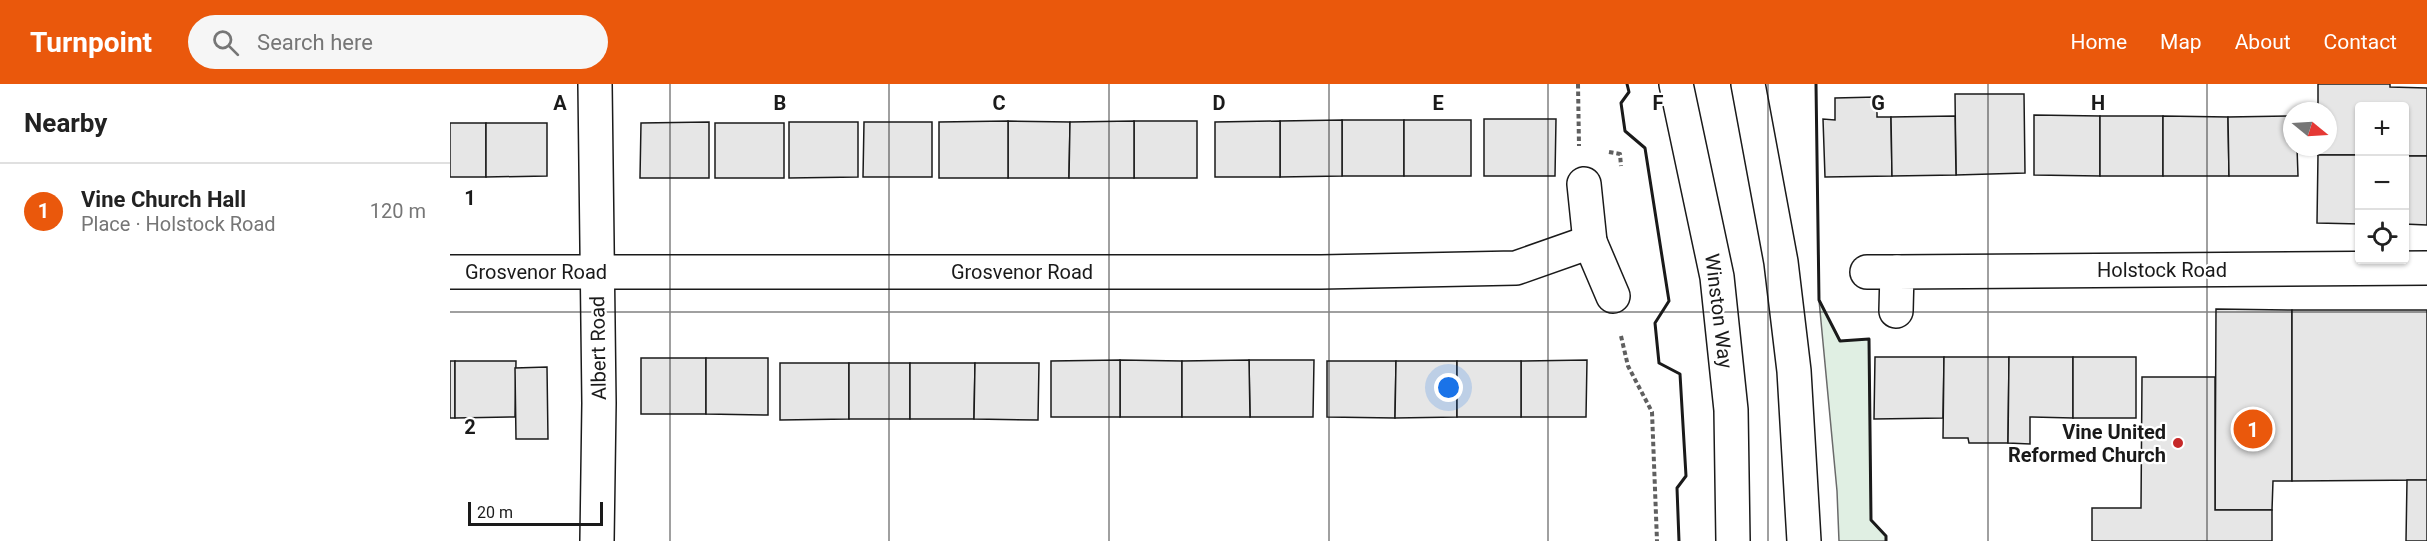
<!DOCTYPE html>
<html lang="en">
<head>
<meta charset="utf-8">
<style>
  :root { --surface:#fff; --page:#f6f6f6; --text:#222; --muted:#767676; --line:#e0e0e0; --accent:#ea580c }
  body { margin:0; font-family:Roboto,sans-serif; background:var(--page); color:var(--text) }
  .controls { position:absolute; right:18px; top:18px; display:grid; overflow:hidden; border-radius:6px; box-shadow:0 2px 4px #0004 }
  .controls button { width:54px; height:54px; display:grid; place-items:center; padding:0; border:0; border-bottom:2px solid var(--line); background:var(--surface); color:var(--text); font:30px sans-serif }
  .compass { position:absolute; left:1833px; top:18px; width:54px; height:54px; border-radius:50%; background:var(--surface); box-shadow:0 2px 4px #0004; rotate:108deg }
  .scale { position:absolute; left:18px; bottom:15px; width:135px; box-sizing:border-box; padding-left:6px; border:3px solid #1a1a1a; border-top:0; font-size:16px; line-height:21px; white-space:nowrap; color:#1a1a1a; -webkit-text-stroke:4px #fff; paint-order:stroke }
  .you { position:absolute; left:999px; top:304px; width:21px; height:21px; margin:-15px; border:4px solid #fff; border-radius:50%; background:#1a73e8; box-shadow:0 0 0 9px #1a73e833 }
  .badge { display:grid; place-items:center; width:39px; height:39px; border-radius:50%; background:var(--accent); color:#fff; font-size:20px; font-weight:700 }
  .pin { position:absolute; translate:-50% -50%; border:3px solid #fff; box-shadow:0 2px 6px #0006 }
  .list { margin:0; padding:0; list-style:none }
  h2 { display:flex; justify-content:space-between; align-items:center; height:78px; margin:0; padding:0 24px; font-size:26px }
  h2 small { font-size:20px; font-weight:400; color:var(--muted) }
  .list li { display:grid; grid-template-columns:39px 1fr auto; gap:18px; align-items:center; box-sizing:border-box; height:96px; padding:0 24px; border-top:2px solid var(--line) }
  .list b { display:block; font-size:22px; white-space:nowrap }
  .list p { margin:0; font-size:20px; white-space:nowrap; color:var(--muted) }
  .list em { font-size:20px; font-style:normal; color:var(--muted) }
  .icon { flex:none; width:33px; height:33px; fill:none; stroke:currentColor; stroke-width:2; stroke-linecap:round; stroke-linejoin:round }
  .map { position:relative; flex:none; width:1977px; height:457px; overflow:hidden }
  header { display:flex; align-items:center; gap:36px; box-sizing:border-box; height:84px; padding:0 30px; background:var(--accent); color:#fff }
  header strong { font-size:28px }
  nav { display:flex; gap:33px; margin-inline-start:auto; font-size:21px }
  .search { width:420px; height:54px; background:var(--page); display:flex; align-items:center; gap:15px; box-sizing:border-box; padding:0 21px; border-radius:33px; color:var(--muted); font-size:22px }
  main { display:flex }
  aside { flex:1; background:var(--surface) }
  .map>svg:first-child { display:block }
  .green { fill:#e0efe3; stroke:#6a6a6a; stroke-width:1.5 }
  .building { fill:#e6e6e6; stroke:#1a1a1a; stroke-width:1.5 }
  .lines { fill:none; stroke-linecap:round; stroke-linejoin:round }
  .minor-casing { stroke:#1a1a1a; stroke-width:36 }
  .major-casing { stroke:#1a1a1a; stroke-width:36 }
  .path { stroke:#5f5f5f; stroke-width:4; stroke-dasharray:4.5 3; stroke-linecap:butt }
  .minor { stroke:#fff; stroke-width:33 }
  .major { stroke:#fff; stroke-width:33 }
  .wall { stroke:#1a1a1a; stroke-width:3 }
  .grid { fill:none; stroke:#1a1a1a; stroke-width:1.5; stroke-opacity:0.55 }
  .poi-dot { fill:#c62828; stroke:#fff; stroke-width:2 }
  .labels { text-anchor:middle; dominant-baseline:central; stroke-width:4.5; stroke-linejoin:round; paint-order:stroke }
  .street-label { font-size:20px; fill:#1a1a1a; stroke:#fff }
  .poi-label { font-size:20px; font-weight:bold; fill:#1a1a1a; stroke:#fff; text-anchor:end }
  .grid-label { font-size:20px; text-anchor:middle; font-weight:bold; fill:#1a1a1a; stroke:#fff; stroke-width:4.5; stroke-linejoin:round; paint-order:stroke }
</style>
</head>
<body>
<header>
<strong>Turnpoint</strong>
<div class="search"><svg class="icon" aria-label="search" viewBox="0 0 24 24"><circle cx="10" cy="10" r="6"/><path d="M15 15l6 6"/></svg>Search here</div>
<nav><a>Home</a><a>Map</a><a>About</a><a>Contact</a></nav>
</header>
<main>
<aside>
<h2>Nearby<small></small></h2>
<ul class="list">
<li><span class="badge">1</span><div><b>Vine Church Hall</b><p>Place · Holstock Road</p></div><em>120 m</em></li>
</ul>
</aside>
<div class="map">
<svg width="1977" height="457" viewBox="0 0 1977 457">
  <rect width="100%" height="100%" fill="#fff"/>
  <path class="green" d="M1369 216 1390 257 1419 255 1421 436 1436 452V457H1389L1387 407Z"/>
  <g class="building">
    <path d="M1868 0H1940V3L1977 4V72H1954V22H1910V71H1868V63H1878V27H1868Z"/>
    <path d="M1505 10H1574L1575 89 1506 91Z"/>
    <path d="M1427 13V33H1441L1442 92 1375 93 1373 35 1385 36V14Z"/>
    <path d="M1584 31 1650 32V92L1584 91Z"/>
    <path d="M1505 32 1506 91 1442 92 1441 33Z"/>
    <rect x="1650" y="32" width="63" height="60"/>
    <path d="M1713 32 1778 33 1779 92H1713Z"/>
    <path d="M1842 32V63H1847L1848 92H1779L1778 33Z"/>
    <path d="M1034 35H1106L1105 92H1034Z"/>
    <rect x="892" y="36" width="62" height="56"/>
    <path d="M892 36V92L830 93V37Z"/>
    <rect x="954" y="36" width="67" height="56"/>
    <path d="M558 37 620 38 619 94H558Z"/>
    <path d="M558 37V94H489V38Z"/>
    <rect x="684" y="37" width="63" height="57"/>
    <path d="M684 37V94H619L620 38Z"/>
    <path d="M830 37V93H765V38Z"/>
    <path d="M259 38V94H190L191 39Z"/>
    <path d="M339 38H408V93L339 94Z"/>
    <path d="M414 38H482V93H413Z"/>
    <rect x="0" y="39" width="36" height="54"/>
    <path d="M36 39H97V92L36 93Z"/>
    <rect x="265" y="39" width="69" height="55"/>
    <path d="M1868 71H1910V140L1867 139Z"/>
    <path d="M1954 72H1977V141L1954 140Z"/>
    <path d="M1766 225 1842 226V397H1823L1822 426H1765Z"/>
    <path d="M1842 226H1977V396L1842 397Z"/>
    <path d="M1425 273H1494L1493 334 1424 335Z"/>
    <path d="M1494 273H1559L1558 359H1519L1518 354H1493Z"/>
    <path d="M1559 273H1623V334L1580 333V360L1558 359Z"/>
    <rect x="1623" y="273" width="63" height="61"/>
    <rect x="191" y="274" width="65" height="56"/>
    <path d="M256 274H318V331L256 330Z"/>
    <path d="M670 276 732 277V333H670Z"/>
    <path d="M670 276V333H601V277Z"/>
    <path d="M799 276H864L863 333H800Z"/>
    <path d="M799 276 800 333H732V277Z"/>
    <path d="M1137 276 1136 333H1071V277Z"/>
    <rect x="0" y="277" width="5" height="57"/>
    <path d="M5 277H66L65 333 5 334Z"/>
    <path d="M877 277H946L945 334 877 333Z"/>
    <path d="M946 277H1007V333L945 334Z"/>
    <rect x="1007" y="277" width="64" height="56"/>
    <path d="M330 279H399V335L330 336Z"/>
    <rect x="399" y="279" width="61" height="56"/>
    <path d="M460 279H525L524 335H460Z"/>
    <path d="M525 279H589L588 336 524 335Z"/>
    <path d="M97 283 98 355H66L65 284Z"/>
    <path d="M1692 293H1765V426H1822V457H1642V424H1691Z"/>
    <path d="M1957 396H1977V457H1956Z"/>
  </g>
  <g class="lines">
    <g class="minor-casing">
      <g id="minor">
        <path d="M145 0 149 319 147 457"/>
        <path d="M1134 100 1140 158"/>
        <path d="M0 188H871L1066 184 1140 158 1163 212"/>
        <path d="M1417 188H1447"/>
        <path d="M1446 227 1447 188 1977 184"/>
      </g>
    </g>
    <g class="major-casing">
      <g id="major">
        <path d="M1226 0 1267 193 1281 326 1283 457"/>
        <path d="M1298 0 1331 178 1344 287 1354 457"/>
      </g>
    </g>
    <g class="path">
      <path d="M1128 0 1129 62"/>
      <path d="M1159 68 1170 70 1171 82"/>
      <path d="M1171 252 1178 282 1202 328 1207 457"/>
    </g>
    <use href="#minor" class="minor"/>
    <use href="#major" class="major"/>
    <g class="wall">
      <path d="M1177 0 1179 8 1171 19 1175 47 1195 64 1219 217 1205 239 1209 279 1230 290 1236 392 1227 404 1229 457"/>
      <path d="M1366 0 1369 216 1390 257 1419 255 1421 436 1436 452V457"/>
    </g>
  </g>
  <path class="grid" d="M220 0V457M439 0V457M659 0V457M879 0V457M1098 0V457M1318 0V457M1538 0V457M1757 0V457M0 228H1977"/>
  <circle class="poi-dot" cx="1728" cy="359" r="6"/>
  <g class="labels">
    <g class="street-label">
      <text x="1712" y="186">Holstock Road</text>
      <text x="86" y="188">Grosvenor Road</text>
      <text x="572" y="188">Grosvenor Road</text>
      <text transform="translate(1269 227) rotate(83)">Winston Way</text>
      <text transform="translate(148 264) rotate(-91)">Albert Road</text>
    </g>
    <g class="poi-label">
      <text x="1716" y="348">Vine United<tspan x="1716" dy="23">Reformed Church</tspan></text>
    </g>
  </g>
  <g class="grid-label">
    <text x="110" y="26">A</text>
    <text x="330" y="26">B</text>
    <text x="549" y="26">C</text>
    <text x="769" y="26">D</text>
    <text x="988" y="26">E</text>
    <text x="1208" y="26">F</text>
    <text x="1428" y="26">G</text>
    <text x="1648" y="26">H</text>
    <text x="20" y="121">1</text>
    <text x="20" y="350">2</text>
  </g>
</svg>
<div class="controls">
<button>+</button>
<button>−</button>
<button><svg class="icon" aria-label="locate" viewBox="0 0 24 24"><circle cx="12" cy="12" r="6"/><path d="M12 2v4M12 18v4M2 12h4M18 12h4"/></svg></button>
</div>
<svg class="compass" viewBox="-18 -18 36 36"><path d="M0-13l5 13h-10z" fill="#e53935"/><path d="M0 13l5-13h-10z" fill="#767676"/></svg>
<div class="scale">20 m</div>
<div class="you"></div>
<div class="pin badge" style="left:1803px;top:345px">1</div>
</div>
</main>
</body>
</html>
